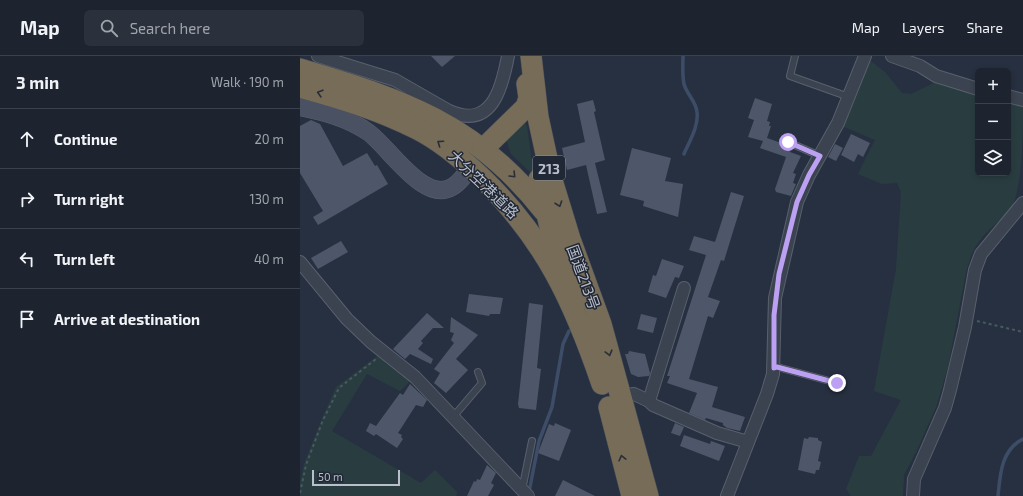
<!DOCTYPE html>
<html lang="en">
<head>
<meta charset="utf-8">
<style>
  :root { --surface:#1d2430; --page:#2a303c; --text:#f1f3f6; --muted:#a0a4ab; --line:#3b414c }
  body { margin:0; font-family:"Exo 2","Noto Sans JP",sans-serif; background:var(--page); color:var(--text) }
  .controls { position:absolute; right:12px; top:12px; display:grid; overflow:hidden; border-radius:6px; box-shadow:0 2px 6px #0003 }
  .controls button { width:36px; height:36px; display:grid; place-items:center; padding:0; border:0; border-bottom:1px solid var(--line); background:var(--surface); color:var(--text); font:20px sans-serif }
  .scale { position:absolute; left:12px; bottom:10px; width:88px; box-sizing:border-box; padding-left:4px; border:2px solid #b8beca; border-top:0; font-size:11px; line-height:14px; white-space:nowrap; color:#b8beca; -webkit-text-stroke:3px #202735; paint-order:stroke }
  .stop { position:absolute; width:12px; height:12px; margin:-9px; border:3px solid #bca0f2; border-radius:50%; background:#fff }
  .stop.end { background:#bca0f2; border-color:#fff; box-shadow:0 1px 4px #0008 }
  .list { margin:0; padding:0; list-style:none }
  h2 { display:flex; justify-content:space-between; align-items:center; height:52px; margin:0; padding:0 16px; font-size:17px }
  h2 small { font-size:13px; font-weight:400; color:var(--muted) }
  .list li { display:grid; grid-template-columns:26px 1fr auto; gap:12px; align-items:center; box-sizing:border-box; height:60px; padding:0 16px; border-top:1px solid var(--line) }
  .list b { display:block; font-size:15px; white-space:nowrap }
  .list em { font-size:13px; font-style:normal; color:var(--muted) }
  .icon { flex:none; width:22px; height:22px; fill:none; stroke:currentColor; stroke-width:2; stroke-linecap:round; stroke-linejoin:round }
  .map { position:relative; flex:none; width:723px; height:440px; overflow:hidden }
  header { display:flex; align-items:center; gap:24px; box-sizing:border-box; height:56px; padding:0 20px; background:var(--surface); border-bottom:1px solid var(--line) }
  header strong { font-size:19px }
  nav { display:flex; gap:22px; margin-inline-start:auto; font-size:14px }
  .search { width:280px; height:36px; background:var(--page); display:flex; align-items:center; gap:10px; box-sizing:border-box; padding:0 14px; border-radius:6px; color:var(--muted); font-size:15px }
  main { display:flex }
  aside { flex:1; background:var(--surface) }
  .map>svg:first-child { display:block }
  .green { fill:#293d41 }
  .lines { fill:none; stroke-linecap:round; stroke-linejoin:round }
  .stream { stroke:#3d4d68; stroke-width:3.5 }
  .building { fill:#4d5769 }
  .lane-casing { stroke:#59606d; stroke-width:8 }
  .street-casing { stroke:#59606d; stroke-width:14 }
  .secondary-casing { stroke:#59606d; stroke-width:18 }
  .highway-casing { stroke:#464d5a; stroke-width:22 }
  .path { stroke:#475a5e; stroke-width:2; stroke-dasharray:3 3; stroke-linecap:butt }
  .lane { stroke:#3b4350; stroke-width:6 }
  .street { stroke:#3b4350; stroke-width:12 }
  .secondary { stroke:#495163; stroke-width:17 }
  .highway { stroke:#766c58; stroke-width:21 }
  .oneway { stroke:#292e38 }
  .route { stroke:#bca0f2; stroke-width:5 }
  .labels { text-anchor:middle; dominant-baseline:central; stroke-width:3; stroke-linejoin:round; paint-order:stroke }
  .shield { fill:#202735; stroke:#8a919d; stroke-width:1 }
  .shield-label { font-size:14px; font-weight:bold; fill:#b8beca }
  .street-label { font-size:15px; fill:#b8beca; stroke:#202735 }
</style>
</head>
<body>
<header>
<strong>Map</strong>
<div class="search"><svg class="icon" aria-label="search" viewBox="0 0 24 24"><circle cx="10" cy="10" r="6"/><path d="M15 15l6 6"/></svg>Search here</div>
<nav><a>Map</a><a>Layers</a><a>Share</a></nav>
</header>
<main>
<aside>
<h2>3 min<small>Walk · 190 m</small></h2>
<ul class="list">
<li><svg class="icon" aria-label="ahead" viewBox="0 0 24 24"><path d="M12 20V5M6 11l6-6 6 6"/></svg><div><b>Continue</b></div><em>20 m</em></li>
<li><svg class="icon" aria-label="right" viewBox="0 0 24 24"><path d="M7 20v-9h11M14 6l5 5-5 5"/></svg><div><b>Turn right</b></div><em>130 m</em></li>
<li><svg class="icon" aria-label="left" viewBox="0 0 24 24"><path d="M17 20v-9H6M10 6l-5 5 5 5"/></svg><div><b>Turn left</b></div><em>40 m</em></li>
<li><svg class="icon" aria-label="arrive" viewBox="0 0 24 24"><path d="M6 21V4h12l-3 4 3 4H6"/></svg><div><b>Arrive at destination</b></div></li>
</ul>
</aside>
<div class="map">
<svg width="723" height="440" viewBox="0 0 723 440">
  <rect width="100%" height="100%" fill="#273040"/>
  <g class="green">
    <path d="M567 2 585 16 602 37 611 38 640 24 678 36V117H708V44L723 48C723 78 723 126 712 151 702 164 687 173 678 187 672 195 669 206 666 216L648 311 636 351 616 396 604 419 603 440H551L546 433 559 400H571L601 344 574 335 596 213 601 136 597 127 582 128 558 118 575 84 540 69Z"/>
    <path d="M224 66 227 70 233 115 231 117 211 98 205 80Z"/>
    <path d="M80 298 112 323 100 335 67 318 32 375 121 427 135 414 157 436 156 440H0V427L4 408 21 365 36 331Z"/>
  </g>
  <g class="lines">
    <g class="stream">
      <path d="M383 0C383 9 382 19 384 28 387 39 396 45 397 56 399 70 389 86 384 98"/>
      <path d="M229 436 239 385 252 351 263 288 269 275"/>
      <path d="M698 440C700 419 701 394 723 383"/>
    </g>
  </g>
  <g class="building">
    <path d="M131 0H155L142 11Z"/>
    <path d="M455 42 472 48 467 65 470 66 469 70H471L467 82 484 88 491 92 490 96 501 100 493 117 496 118 493 127 496 128 491 140 476 136 475 133 486 101 460 92 463 85 448 81 454 64 448 62Z"/>
    <path d="M293 44 296 55 294 56 305 104 295 107 307 156 297 158 286 109 267 114 262 92 285 86 277 48Z"/>
    <path d="M11 64 20 68 43 110 67 97 75 110 77 109 88 128 18 169 13 161 23 155 0 117V70Z"/>
    <path d="M551 78 570 87 563 101 558 98 554 106 541 99Z"/>
    <path d="M535 88 543 92 536 105 528 101Z"/>
    <path d="M332 92 371 102 365 125 383 128 378 161 343 150 344 145 320 139Z"/>
    <path d="M431 136 444 140 424 205 421 204 408 241 420 245 413 262 408 260 389 323 418 331 412 351 445 361 440 375 427 372 423 369V367L406 362 405 364 389 357 397 337 367 327 370 320H367L406 199 389 194 394 180 415 186Z"/>
    <path d="M41 185 48 196 18 213 11 202Z"/>
    <path d="M362 203 384 210 379 222 375 221 366 242 348 236 353 219 356 220Z"/>
    <path d="M169 238 203 242 200 258H190L189 260 166 256Z"/>
    <path d="M229 247 243 249 237 312 241 313 236 354 219 352 218 348Z"/>
    <path d="M127 257 144 272H133L121 285 123 287 118 293 133 303 131 308 110 298 105 303 93 293Z"/>
    <path d="M341 258 357 262 353 277 337 273Z"/>
    <path d="M151 261 178 279 156 303 168 314 146 337 134 327 140 317 134 313 154 287 151 284 154 277 150 276Z"/>
    <path d="M329 295 345 298 350 317 349 320 338 321 331 318 325 298H328Z"/>
    <path d="M110 328 127 344 123 351 116 349 98 377 102 379 101 381 103 383 97 392 76 378 74 380 66 375 70 367 76 370 100 337 103 339Z"/>
    <path d="M255 367 271 374 259 405 238 397 249 368 254 370Z"/>
    <path d="M375 367 384 371 380 380 371 377Z"/>
    <path d="M384 379 410 388 411 385 425 390 419 405 380 390Z"/>
    <path d="M509 381 518 382V384L522 386 518 405 521 406 519 414H516L515 418 498 414 504 382 508 383Z"/>
    <path d="M187 409 196 417 191 427 194 429 188 440H167L174 425 176 426 177 423 180 424Z"/>
    <path d="M263 424 295 440H255Z"/>
  </g>
  <g class="lines">
    <g class="lane-casing">
      <g id="lane">
        <path d="M495 0 490 20 549 41"/>
        <path d="M488 86 520 100"/>
        <path d="M474 312 477 311 537 327"/>
        <path d="M153 361 182 327 178 316"/>
        <path d="M222 434 232 385"/>
      </g>
    </g>
    <g class="street-casing">
      <g id="street">
        <path d="M18 0 95 24 149 55C192 74 202 32 208 0"/>
        <path d="M592 0 620 10 636 20 678 33"/>
        <path d="M708 40 723 44"/>
        <path d="M0 206 47 263 71 286 115 321 228 440"/>
        <path d="M320 340 334 338 349 345 384 232"/>
        <path d="M349 345 353 349 417 377 448 386"/>
        <path d="M427 440 467 338 473 318 475 242 497 146 509 119 538 67 565 0"/>
        <path d="M613 440 614 423 645 352 650 334 665 271 675 214 681 198 723 147"/>
      </g>
    </g>
    <g class="secondary-casing">
      <path id="secondary" d="M0 51C24 56 48 62 68 76 89 91 124 148 152 131 160 127 165 118 171 111"/>
    </g>
    <g class="highway-casing">
      <g id="highway">
        <path d="M231 0 238 61 251 121 270 183 301 268 348 440"/>
        <path d="M0 13C102 43 176 68 244 155"/>
        <path d="M0 31C40 42 80 54 117 73 141 85 162 103 182 122 245 183 274 246 302 328"/>
        <path d="M183 93 226 51 229 42 227 28"/>
        <path d="M239 123 252 180 278 243"/>
        <path d="M309 351 332 440"/>
      </g>
    </g>
    <g class="path">
      <path d="M677 265 723 276"/>
      <path d="M0 437 6 409 23 364 39 332 76 303"/>
    </g>
    <use href="#lane" class="lane"/>
    <use href="#street" class="street"/>
    <use href="#secondary" class="secondary"/>
    <use href="#highway" class="highway"/>
  </g>
  <defs><path id="oneway-chevron" d="M-2-3.5L2.5 0L-2 3.5" fill="none" stroke-width="1.6" stroke-linecap="round" stroke-linejoin="round"/></defs>
  <g class="oneway">
    <use href="#oneway-chevron" transform="translate(20 37) rotate(-164)"/>
    <use href="#oneway-chevron" transform="translate(140 87) rotate(-146)"/>
    <use href="#oneway-chevron" transform="translate(213 119) rotate(45)"/>
    <use href="#oneway-chevron" transform="translate(259 148) rotate(71)"/>
    <use href="#oneway-chevron" transform="translate(309 297) rotate(75)"/>
    <use href="#oneway-chevron" transform="translate(322 402) rotate(-104)"/>
  </g>
  <g class="lines">
    <path class="route" d="M488 86 520 100 509 119 497 146 479 218 474 259V312L477 311 537 327"/>
  </g>
  <g class="labels">
    <rect class="shield" x="233" y="100" width="32" height="24" rx="3"/>
    <g class="shield-label">
      <text x="249" y="112">213</text>
    </g>
    <g class="street-label">
      <text transform="translate(184 128) rotate(44)">大分空港道路</text>
      <text transform="translate(284 221) rotate(70)">国道213号</text>
    </g>
  </g>
</svg>
<div class="controls">
<button>+</button>
<button>−</button>
<button><svg class="icon" aria-label="layers" viewBox="0 0 24 24"><path d="M12 4l9 5-9 5-9-5zM3 14l9 5 9-5"/></svg></button>
</div>
<div class="scale">50 m</div>
<div class="stop" style="left:488px;top:86px"></div>
<div class="stop end" style="left:537px;top:327px"></div>
</div>
</main>
</body>
</html>
